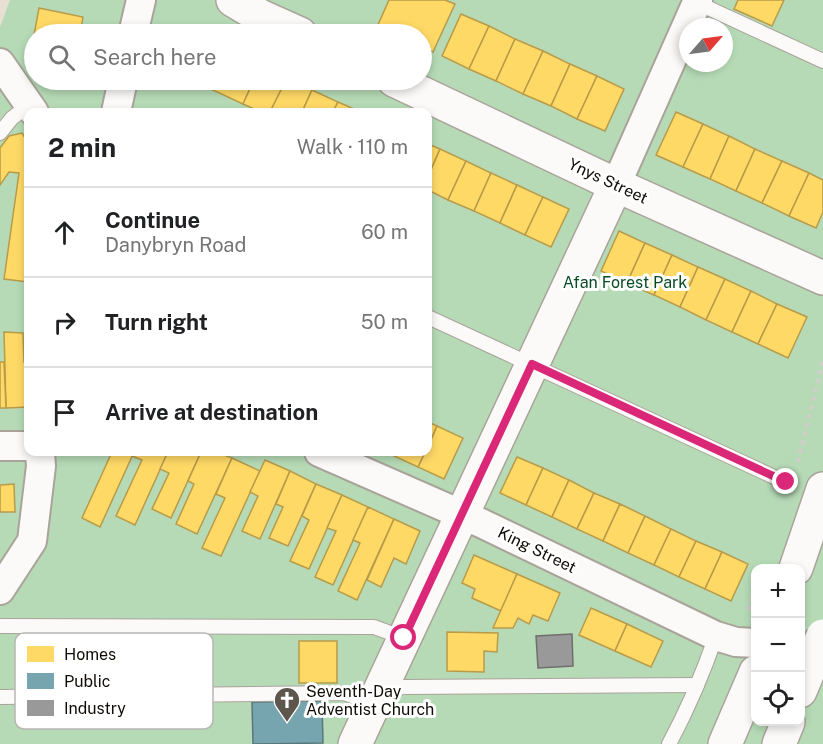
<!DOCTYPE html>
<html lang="en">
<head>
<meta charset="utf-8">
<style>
  :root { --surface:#fff; --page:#f6f6f6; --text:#202124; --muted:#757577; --line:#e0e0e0 }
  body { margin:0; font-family:"Public Sans",sans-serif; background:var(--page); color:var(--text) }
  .controls { position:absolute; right:18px; bottom:18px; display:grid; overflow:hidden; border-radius:12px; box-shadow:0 3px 9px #0003 }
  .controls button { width:54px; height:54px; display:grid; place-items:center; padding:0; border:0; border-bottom:2px solid var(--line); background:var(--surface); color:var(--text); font:30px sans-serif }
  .compass { position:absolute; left:679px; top:18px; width:54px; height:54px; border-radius:50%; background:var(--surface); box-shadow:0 3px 9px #0003; rotate:62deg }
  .stop { position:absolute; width:18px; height:18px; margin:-14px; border:4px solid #db2777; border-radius:50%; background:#fff }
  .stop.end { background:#db2777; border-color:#fff; box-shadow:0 2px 6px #0008 }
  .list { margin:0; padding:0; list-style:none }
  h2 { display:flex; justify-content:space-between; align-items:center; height:78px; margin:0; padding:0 24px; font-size:26px }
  h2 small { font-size:20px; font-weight:400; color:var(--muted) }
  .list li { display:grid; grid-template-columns:39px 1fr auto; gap:18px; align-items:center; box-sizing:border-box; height:90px; padding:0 24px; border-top:2px solid var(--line) }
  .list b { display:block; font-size:22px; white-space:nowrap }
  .list p { margin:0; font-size:20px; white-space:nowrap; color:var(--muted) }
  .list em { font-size:20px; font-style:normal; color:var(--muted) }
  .icon { flex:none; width:33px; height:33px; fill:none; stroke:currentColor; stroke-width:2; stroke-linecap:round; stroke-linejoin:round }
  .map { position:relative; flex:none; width:823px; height:744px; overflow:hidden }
  .search { position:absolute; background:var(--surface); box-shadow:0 3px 9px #0003; left:24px; top:24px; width:408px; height:66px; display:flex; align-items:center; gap:15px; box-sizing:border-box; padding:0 21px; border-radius:33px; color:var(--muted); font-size:22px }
  .panel { position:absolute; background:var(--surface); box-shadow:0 3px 9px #0003; left:24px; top:108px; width:408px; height:348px; border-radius:12px }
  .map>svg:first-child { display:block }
  .green { fill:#b6dab6; fill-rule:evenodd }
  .homes { fill:#ffd966; stroke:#b89b49; stroke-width:1.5 }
  .public { fill:#76a5af; stroke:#58777c; stroke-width:1.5 }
  .industry { fill:#999; stroke:#706e6d; stroke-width:1.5 }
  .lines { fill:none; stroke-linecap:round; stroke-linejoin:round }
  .lane-casing { stroke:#aaa39a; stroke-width:16 }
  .street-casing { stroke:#aaa39a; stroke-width:32 }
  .secondary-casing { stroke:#aaa39a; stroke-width:36 }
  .highway-casing { stroke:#aaa39a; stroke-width:36 }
  .path { stroke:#d0cdca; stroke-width:4; stroke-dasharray:4.5 4.5; stroke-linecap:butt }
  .lane { stroke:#fcfaf9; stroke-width:14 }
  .street { stroke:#fcfaf9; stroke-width:28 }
  .secondary { stroke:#fcfaf9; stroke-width:33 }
  .highway { stroke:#fcfaf9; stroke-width:33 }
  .highway-bridge-casing { stroke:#aaa39a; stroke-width:36; stroke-linecap:butt }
  .highway-bridge { stroke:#fcfaf9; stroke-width:33 }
  .route { stroke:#db2777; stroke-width:8 }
  .labels { text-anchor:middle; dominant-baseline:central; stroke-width:6; stroke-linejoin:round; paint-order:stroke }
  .street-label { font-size:16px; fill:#110b05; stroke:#fff }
  .park-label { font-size:16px; fill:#074c24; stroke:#fff }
  .poi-label { font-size:16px; fill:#110b05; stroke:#fff; text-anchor:start }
  .key { fill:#fff; stroke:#b8b6b4; stroke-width:1.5 }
  .key-label { font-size:16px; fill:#110b05 }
</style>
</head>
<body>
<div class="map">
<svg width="823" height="744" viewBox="0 0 823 744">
  <rect width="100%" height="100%" fill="#e9e0d4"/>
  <path class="green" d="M10 0H823V744H0V27ZM688 27H724V63H688ZM34 34H422V80H34ZM28 112H428V452H28ZM756 568H800V722H756Z"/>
  <g class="homes">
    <path d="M389 0H445L455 4 433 52 422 47V34H394L377 27Z"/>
    <path d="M738 0H784L772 26 734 9Z"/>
    <path d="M39 8 83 17 80 34H34V52L31 51Z"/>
    <path d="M461 14 489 26 469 69 442 56Z"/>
    <path d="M489 26 515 39 496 81 469 69Z"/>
    <path d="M515 39 543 51 523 94 496 81Z"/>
    <path d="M543 51 570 64 551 106 523 94Z"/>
    <path d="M570 64 597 76 577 119 551 106Z"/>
    <path d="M597 76 624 89 605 131 577 119Z"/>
    <path d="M205 80H254L243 104 202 85Z"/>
    <path d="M254 80H286L270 112H261L243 104Z"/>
    <path d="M286 80H290L312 90 302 112H270Z"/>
    <path d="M312 90 338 102 333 112H302Z"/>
    <path d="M338 102 361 112H333Z"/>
    <path d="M676 112 703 124 683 167 656 155Z"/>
    <path d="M703 124 729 136 710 179 683 167Z"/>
    <path d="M22 133 28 143V282L4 279 19 173 9 172 0 185V148L9 136Z"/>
    <path d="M729 136 755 149 736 191 710 179Z"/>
    <path d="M428 144 440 149 428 177Z"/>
    <path d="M440 149 466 161 448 200 428 190V177Z"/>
    <path d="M755 149 782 161 762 203 736 191Z"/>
    <path d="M466 161 491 173 474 211 448 200Z"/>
    <path d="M782 161 809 173 789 216 762 203Z"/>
    <path d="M491 173 517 185 500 223 474 211Z"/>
    <path d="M809 173 823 180V212L816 228 789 216Z"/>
    <path d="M517 185 543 197 525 235 500 223Z"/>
    <path d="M543 197 569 209 551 247 525 235Z"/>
    <path d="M619 231 645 243 627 283 601 271Z"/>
    <path d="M645 243 672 255 654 295 627 283Z"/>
    <path d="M672 255 698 267 680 307 654 295Z"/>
    <path d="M698 267 725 279 706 320 680 307Z"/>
    <path d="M725 279 751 291 732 332 706 320Z"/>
    <path d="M751 291 777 304 758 344 732 332Z"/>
    <path d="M777 304 807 317 788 358 758 344Z"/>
    <path d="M4 332 23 333 24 362H28V407L6 408Z"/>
    <path d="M0 362H4L6 408H0Z"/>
    <path d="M428 422 437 426 428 447Z"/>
    <path d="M437 426 463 438 444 479 418 467 425 452H428V447Z"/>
    <path d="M112 452H134L100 527 82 518Z"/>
    <path d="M134 452H168L135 525 116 516 142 460 132 456Z"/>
    <path d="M168 452H201L171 518 152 509 169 473 160 469Z"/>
    <path d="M201 452H216L232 458 197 534 176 524 194 484 188 481Z"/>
    <path d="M394 452H425L418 467 392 455Z"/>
    <path d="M517 457 543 468 526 505 500 493Z"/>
    <path d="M232 458 260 471 221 556 202 548 225 498 216 494Z"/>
    <path d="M265 460 290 471 260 539 242 531 258 496 250 492Z"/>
    <path d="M543 468 569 480 552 517 526 505Z"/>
    <path d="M290 471 316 484 288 546 269 538 283 507 276 504Z"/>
    <path d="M569 480 594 493 577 529 552 517Z"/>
    <path d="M14 484 15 512H0V485Z"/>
    <path d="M316 484 342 495 309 569 290 561 309 520 302 516Z"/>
    <path d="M594 493 620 504 603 541 577 529Z"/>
    <path d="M342 495 368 507 333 585 315 577 336 531 327 528Z"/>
    <path d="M620 504 645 516 628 553 603 541Z"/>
    <path d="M368 507 394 519 357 600 338 591 360 543 353 540Z"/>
    <path d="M645 516 671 529 654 565 628 553Z"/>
    <path d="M394 519 420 531 406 564 394 558 381 587 367 580Z"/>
    <path d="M671 529 696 541 679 577 654 565Z"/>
    <path d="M696 541 722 552 705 589 679 577Z"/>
    <path d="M722 552 748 564 731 601 705 589Z"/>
    <path d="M474 555 517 574 501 611 472 598 475 589 462 583Z"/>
    <path d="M517 574 560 593 548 621 533 615 529 624 518 618 513 628H493Z"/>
    <path d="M591 608 627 624 615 651 579 635Z"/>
    <path d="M627 624 663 641 651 667 615 651Z"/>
    <path d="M447 632 498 633 497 652 484 651V672L447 671Z"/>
    <rect x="299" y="641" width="38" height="42"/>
  </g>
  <path class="public" d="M322 701 323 743 253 744 252 702Z"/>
  <path class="industry" d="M572 634 573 666 538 668 536 636Z"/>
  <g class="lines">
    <g class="lane-casing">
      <g id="lane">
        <path d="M693 1 823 61"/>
        <path d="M0 133 12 118 29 105"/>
        <path d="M428 317 785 482"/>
        <path d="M0 626 374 627 404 638"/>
        <path d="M0 697 344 693 355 697 404 687 697 685"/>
        <path d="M669 744C688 709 703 673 716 636"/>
      </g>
    </g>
    <g class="street-casing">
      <g id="street">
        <path d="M133 34 141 0"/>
        <path d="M0 63 34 112"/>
        <path d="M116 112 123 80"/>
        <path d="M616 185 698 0"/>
        <path d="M0 446H28"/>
        <path d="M319 452 481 523 716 636 736 642 756 643"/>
        <path d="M0 590 32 541 41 466 40 452"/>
      </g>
    </g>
    <g class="secondary-casing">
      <g id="secondary">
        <path d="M233 0 260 16 300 34"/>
        <path d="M394 80 616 185 823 278"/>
        <path d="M355 744 616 185"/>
      </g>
    </g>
    <g class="highway-casing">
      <g id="highway">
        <path d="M796 568 823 489"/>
        <path d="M800 691 811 665"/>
        <path d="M725 744 756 672"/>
        <path d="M779 744 788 722"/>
      </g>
    </g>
    <g class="path">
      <path d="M798 462 823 360"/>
      <path d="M748 610 756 588"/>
    </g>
    <use href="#lane" class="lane"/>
    <use href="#street" class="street"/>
    <use href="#secondary" class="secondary"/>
    <use href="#highway" class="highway"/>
    <g class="highway-bridge-casing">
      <path id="highway-bridge" d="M811 665 823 636"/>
    </g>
    <use href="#highway-bridge" class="highway-bridge"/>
  </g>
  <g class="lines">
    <path class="route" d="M404 638 532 364 786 482"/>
  </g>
  <defs>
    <g id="church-pin" transform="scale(1.35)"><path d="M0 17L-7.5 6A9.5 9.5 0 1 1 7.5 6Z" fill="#5d564d" stroke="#fff"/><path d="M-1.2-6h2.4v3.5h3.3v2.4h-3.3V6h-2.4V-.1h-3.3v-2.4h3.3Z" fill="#fff"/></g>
  </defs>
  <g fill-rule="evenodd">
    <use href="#church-pin" x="287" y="700"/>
  </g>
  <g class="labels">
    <g class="street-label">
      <text transform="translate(608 181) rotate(25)">Ynys Street</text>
      <text transform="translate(537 550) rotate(26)">King Street</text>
    </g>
    <g class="park-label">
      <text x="625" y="282">Afan Forest Park</text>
    </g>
    <g class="poi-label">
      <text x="306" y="691">Seventh-Day<tspan x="306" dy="18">Adventist Church</tspan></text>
    </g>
  </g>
  <rect x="15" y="633" width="198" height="96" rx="9" class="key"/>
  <rect x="27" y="646" width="27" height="16" fill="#ffd966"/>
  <rect x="27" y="673" width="27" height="16" fill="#76a5af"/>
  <rect x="27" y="700" width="27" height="16" fill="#999"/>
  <g class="key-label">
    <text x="64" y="660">Homes</text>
    <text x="64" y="687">Public</text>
    <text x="64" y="714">Industry</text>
  </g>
</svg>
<div class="controls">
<button>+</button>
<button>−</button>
<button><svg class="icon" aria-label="locate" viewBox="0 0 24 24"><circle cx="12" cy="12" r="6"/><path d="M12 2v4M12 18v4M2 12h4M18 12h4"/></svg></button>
</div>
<svg class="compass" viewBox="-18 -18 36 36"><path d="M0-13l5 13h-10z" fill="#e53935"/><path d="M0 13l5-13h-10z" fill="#757577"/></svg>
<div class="stop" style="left:404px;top:638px"></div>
<div class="stop end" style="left:786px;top:482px"></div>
<div class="search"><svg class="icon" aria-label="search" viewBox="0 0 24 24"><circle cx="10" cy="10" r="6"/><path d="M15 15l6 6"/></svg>Search here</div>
<section class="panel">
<h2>2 min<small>Walk · 110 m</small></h2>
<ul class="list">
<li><svg class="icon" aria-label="ahead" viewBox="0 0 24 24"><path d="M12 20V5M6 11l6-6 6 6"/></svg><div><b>Continue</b><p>Danybryn Road</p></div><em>60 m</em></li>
<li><svg class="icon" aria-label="right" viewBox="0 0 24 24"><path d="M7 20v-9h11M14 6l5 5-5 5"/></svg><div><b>Turn right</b></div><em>50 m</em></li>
<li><svg class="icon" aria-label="arrive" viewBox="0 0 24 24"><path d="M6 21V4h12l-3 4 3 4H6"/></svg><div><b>Arrive at destination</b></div></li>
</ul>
</section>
</div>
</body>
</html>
